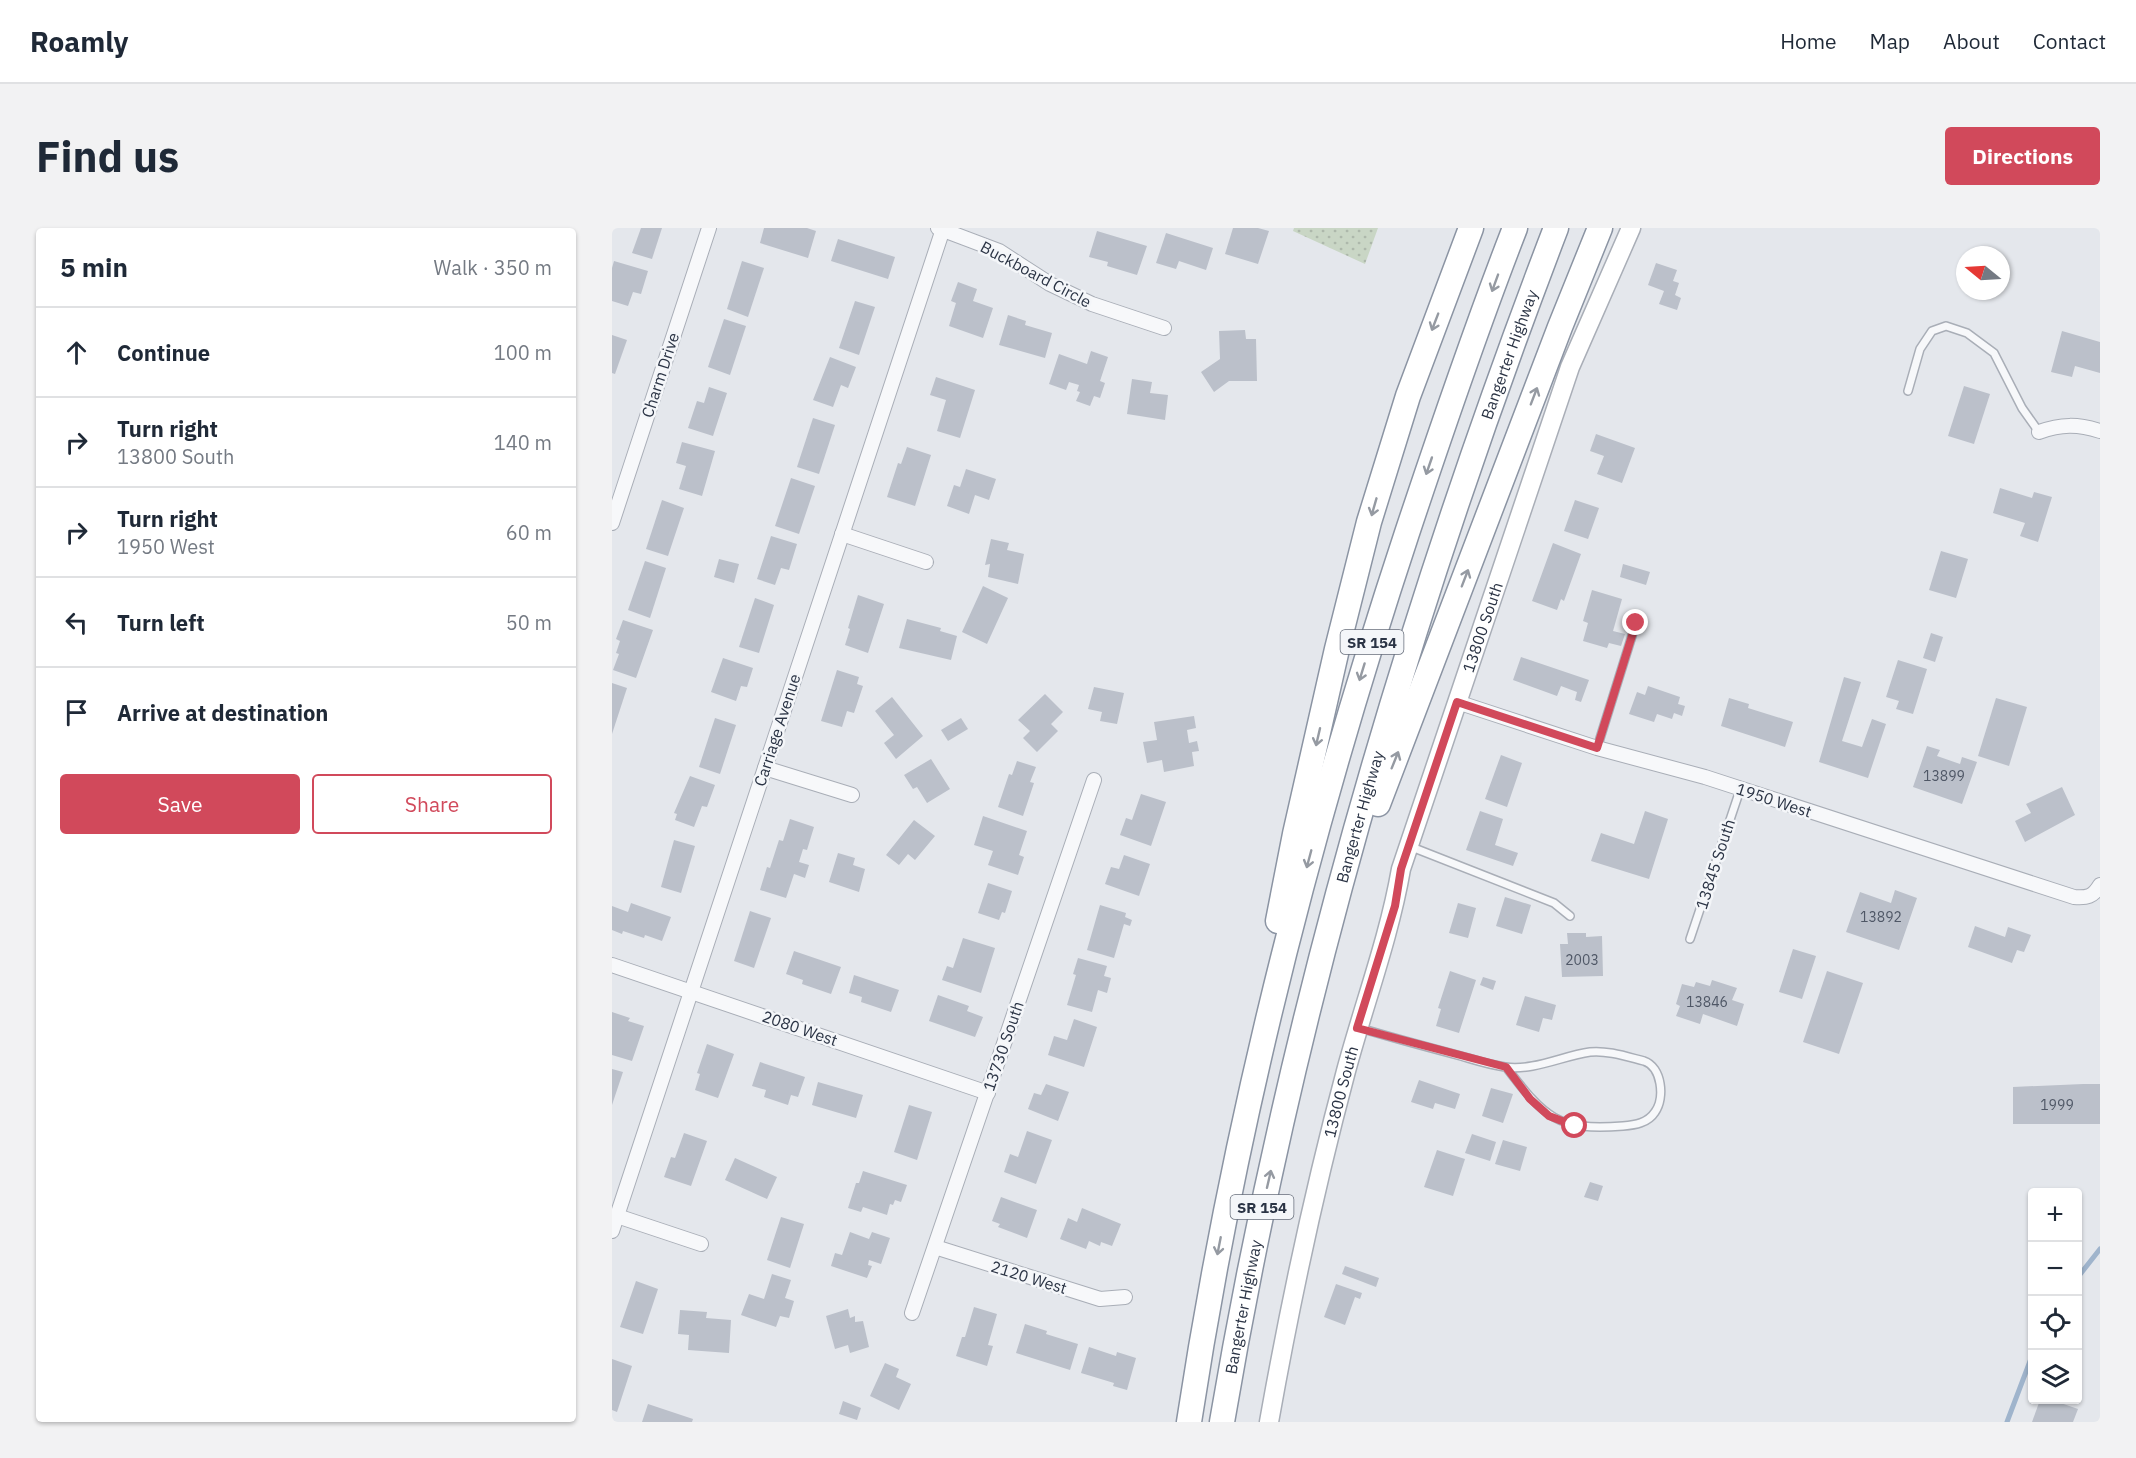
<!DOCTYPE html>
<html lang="en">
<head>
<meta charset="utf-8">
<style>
  :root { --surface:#fff; --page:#f2f2f3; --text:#1f2937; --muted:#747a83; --line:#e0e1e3; --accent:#d1495b }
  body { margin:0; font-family:"IBM Plex Sans",sans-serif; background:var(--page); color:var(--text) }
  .controls { position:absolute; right:18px; bottom:18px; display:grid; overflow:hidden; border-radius:6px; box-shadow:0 2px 4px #0004 }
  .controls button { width:54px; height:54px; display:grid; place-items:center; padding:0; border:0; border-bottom:2px solid var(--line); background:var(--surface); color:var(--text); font:30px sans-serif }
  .compass { position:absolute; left:1344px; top:18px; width:54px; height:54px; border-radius:50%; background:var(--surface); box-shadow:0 2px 4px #0004; rotate:288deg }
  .stop { position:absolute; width:18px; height:18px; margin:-14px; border:4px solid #d1495b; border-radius:50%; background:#fff }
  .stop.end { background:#d1495b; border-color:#fff; box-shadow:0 2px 6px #0008 }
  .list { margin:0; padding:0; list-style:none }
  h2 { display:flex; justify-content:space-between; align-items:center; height:78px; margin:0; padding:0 24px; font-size:26px }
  h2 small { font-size:20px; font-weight:400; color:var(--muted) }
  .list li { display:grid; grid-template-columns:39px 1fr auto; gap:18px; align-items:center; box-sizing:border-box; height:90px; padding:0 24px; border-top:2px solid var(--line) }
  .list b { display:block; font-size:22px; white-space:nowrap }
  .list p { margin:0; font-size:20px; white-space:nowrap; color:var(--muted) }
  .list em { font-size:20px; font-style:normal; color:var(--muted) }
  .actions { display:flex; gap:12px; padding:18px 24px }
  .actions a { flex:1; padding:14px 0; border:2px solid var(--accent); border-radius:6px; text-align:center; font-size:21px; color:var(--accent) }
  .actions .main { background:var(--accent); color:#fff }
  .icon { flex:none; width:33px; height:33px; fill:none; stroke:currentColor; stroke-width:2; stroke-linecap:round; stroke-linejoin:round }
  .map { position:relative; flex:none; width:1488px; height:1194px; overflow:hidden; border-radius:6px }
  header { display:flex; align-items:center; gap:36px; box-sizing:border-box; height:84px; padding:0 30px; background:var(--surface); border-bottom:2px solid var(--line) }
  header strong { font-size:28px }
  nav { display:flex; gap:33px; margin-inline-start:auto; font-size:21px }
  .intro { display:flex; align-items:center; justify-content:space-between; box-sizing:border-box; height:144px; padding:0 36px }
  h1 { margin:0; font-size:42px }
  .button { padding:15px 27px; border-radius:6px; background:var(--accent); color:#fff; font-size:21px; font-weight:700 }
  main { display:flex; gap:36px; padding:0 36px }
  aside { flex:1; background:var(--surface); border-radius:6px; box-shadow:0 2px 4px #0004 }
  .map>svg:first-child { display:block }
  .grass { fill:url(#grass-dots) }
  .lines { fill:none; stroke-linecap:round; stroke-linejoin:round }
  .stream { stroke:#9fb4cc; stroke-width:5 }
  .building { fill:#bbc0ca }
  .lane-casing { stroke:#a9aeb7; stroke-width:10 }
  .street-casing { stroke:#a9aeb7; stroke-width:16 }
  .secondary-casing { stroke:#a9aeb7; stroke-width:21 }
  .highway-casing { stroke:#8b94a3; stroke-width:27 }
  .lane { stroke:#f7f8fa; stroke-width:7 }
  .street { stroke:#f7f8fa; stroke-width:14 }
  .secondary { stroke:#fff; stroke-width:18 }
  .highway { stroke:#fff; stroke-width:24 }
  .oneway { stroke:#959aa2 }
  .route { stroke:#d1495b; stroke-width:8 }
  .labels { text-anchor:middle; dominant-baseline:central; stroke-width:5; stroke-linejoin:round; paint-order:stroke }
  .number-label { font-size:14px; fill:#4f5766 }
  .shield { fill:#f4f6f9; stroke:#676e7b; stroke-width:1.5 }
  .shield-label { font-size:15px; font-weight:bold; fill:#2b3445 }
  .street-label { font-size:16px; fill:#2b3445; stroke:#f4f6f9 }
</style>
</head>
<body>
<header>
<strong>Roamly</strong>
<nav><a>Home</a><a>Map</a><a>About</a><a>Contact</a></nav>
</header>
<div class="intro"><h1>Find us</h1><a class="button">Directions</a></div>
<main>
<aside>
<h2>5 min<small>Walk · 350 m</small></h2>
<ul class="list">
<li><svg class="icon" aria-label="ahead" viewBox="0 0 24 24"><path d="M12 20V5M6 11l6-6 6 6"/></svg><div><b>Continue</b></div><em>100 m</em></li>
<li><svg class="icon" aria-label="right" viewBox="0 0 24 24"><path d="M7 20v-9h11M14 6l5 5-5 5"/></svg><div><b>Turn right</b><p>13800 South</p></div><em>140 m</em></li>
<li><svg class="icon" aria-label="right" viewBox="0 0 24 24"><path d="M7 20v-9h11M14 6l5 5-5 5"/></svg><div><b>Turn right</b><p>1950 West</p></div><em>60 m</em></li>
<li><svg class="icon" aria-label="left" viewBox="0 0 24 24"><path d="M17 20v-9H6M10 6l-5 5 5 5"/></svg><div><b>Turn left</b></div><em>50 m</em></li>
<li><svg class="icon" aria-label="arrive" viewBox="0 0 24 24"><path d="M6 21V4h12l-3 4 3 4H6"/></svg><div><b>Arrive at destination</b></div></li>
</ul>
<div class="actions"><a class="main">Save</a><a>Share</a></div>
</aside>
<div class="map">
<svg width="1488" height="1194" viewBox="0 0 1488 1194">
  <defs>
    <pattern id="grass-dots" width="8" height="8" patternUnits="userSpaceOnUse" patternTransform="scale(1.5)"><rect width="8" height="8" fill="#c9d6c5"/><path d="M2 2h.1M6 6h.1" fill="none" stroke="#adb8ab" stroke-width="1.8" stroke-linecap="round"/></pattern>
  </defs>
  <rect width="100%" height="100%" fill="#e4e7ec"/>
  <path class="grass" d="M682 0H766L753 36 681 3Z"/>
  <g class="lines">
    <g class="stream">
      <path d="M1466 1049 1488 1021"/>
      <path d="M1395 1194 1420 1128"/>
    </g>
  </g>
  <g class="building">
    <path d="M29 0H50L40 31 20 25Z"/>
    <path d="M152 0H195L204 3 196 30 148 15Z"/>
    <path d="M621 0H646L657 3 646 36 613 26Z"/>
    <path d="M485 3 535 18 525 47 495 38 496 34 477 29Z"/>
    <path d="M554 5 601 20 594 42 567 33 564 41 544 35Z"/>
    <path d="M226 11 283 29 276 51 219 33Z"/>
    <path d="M2 33 36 43 29 66 21 64 16 78 0 73V40Z"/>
    <path d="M130 33 152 40 136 89 115 81Z"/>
    <path d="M1044 35 1065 42 1061 53 1067 55 1063 67 1069 70 1065 82 1047 76 1052 63 1036 57Z"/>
    <path d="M346 54 365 61 361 73 381 80 371 110 337 98 344 75 339 73Z"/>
    <path d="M243 73 263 79 247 127 227 120Z"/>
    <path d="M396 87 414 93 413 97 440 105 433 130 387 117Z"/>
    <path d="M112 91 134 98 118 147 96 139Z"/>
    <path d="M633 102 634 111H644L645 153H617L602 164 589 144 608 131 607 103Z"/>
    <path d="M1450 103 1488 114V145L1463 138 1460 149 1439 144Z"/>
    <path d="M0 107 15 112 3 146 0 145Z"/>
    <path d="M479 123 496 129 488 153 493 155 488 170 482 168 478 178 464 173 468 164 465 163 467 157 457 154 454 162 437 156 447 126 475 136Z"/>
    <path d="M218 129 244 139 236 160 229 157 221 179 201 172Z"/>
    <path d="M324 149 363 162 348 210 325 203 334 172 318 167Z"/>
    <path d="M520 151 540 154 538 165 556 167 553 192 515 186Z"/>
    <path d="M1352 158 1378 166 1362 216 1336 208Z"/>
    <path d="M97 159 115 165 101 208 76 200 85 173 92 175Z"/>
    <path d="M201 190 223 197 207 246 185 239Z"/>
    <path d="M984 206 1023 220 1010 255 985 246 992 228 978 223Z"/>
    <path d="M70 214 103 223 90 268 67 261 74 238 64 235Z"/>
    <path d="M295 219 319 227 303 278 275 269 286 235 289 236Z"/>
    <path d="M354 241 384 251 377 272 363 267 357 286 335 278 342 257 348 259Z"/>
    <path d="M179 250 203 258 187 306 163 298Z"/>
    <path d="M1388 260 1420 270 1422 264 1440 269 1426 314 1408 308 1413 295 1381 285Z"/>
    <path d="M50 272 72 280 56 328 34 321Z"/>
    <path d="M963 272 987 280 976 311 952 303Z"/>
    <path d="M159 308 185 316 177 342 169 340 163 357 145 351Z"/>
    <path d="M379 311 397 315 395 322 412 326 406 356 376 349 378 336 373 337Z"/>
    <path d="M941 315 969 326 952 373 949 371 945 382 920 373Z"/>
    <path d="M1329 323 1356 331 1344 370 1317 362Z"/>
    <path d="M107 331 127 336 122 355 102 349Z"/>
    <path d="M33 333 54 340 38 390 16 382Z"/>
    <path d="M1011 336 1038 344 1034 357 1008 349Z"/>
    <path d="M371 358 396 370 375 416 350 404Z"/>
    <path d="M980 362 1010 371 1001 403 1013 406 1009 418 997 415 995 420 971 413 976 395 971 393Z"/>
    <path d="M246 367 272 376 256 425 233 417 238 401 236 400Z"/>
    <path d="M143 370 162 377 147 425 127 419Z"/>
    <path d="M295 391 329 400 328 403 345 408 339 432 287 420Z"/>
    <path d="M11 392 41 402 24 450 1 442 7 426 4 425 8 413 4 411Z"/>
    <path d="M1319 405 1331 409 1323 434 1311 430Z"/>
    <path d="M909 429 977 452 969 474 963 472 965 464 949 458 945 468 901 452Z"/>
    <path d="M111 430 141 440 135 459 129 458 124 473 99 464Z"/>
    <path d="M1286 432 1315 441 1301 486 1284 481 1287 473 1274 469Z"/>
    <path d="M225 442 247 449 245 456 251 458 242 485 235 483 230 499 209 493Z"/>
    <path d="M1232 449 1249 454 1230 513 1250 519 1260 491 1274 496 1256 550 1207 534Z"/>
    <path d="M0 455 15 460 0 506Z"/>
    <path d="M1036 458 1068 469 1066 476 1073 478 1070 488 1062 485 1060 491 1045 486 1042 494 1017 486 1025 464 1033 467Z"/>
    <path d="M482 459 512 465 505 496 488 493 490 484 476 481Z"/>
    <path d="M433 466 451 484 439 496 446 503 425 524 411 510 418 503 406 492Z"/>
    <path d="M280 469 311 508 284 531 272 515 282 507 263 483Z"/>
    <path d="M1117 470 1137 476 1136 480 1181 494 1173 519 1109 498Z"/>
    <path d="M1384 470 1415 479 1397 538 1366 528Z"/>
    <path d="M582 488 584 500 575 502 577 515 585 513 587 523 580 524 582 538 552 544 550 532 535 535 531 514 545 512 542 494Z"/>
    <path d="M103 490 124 497 108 546 87 539Z"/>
    <path d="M349 490 356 501 336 513 329 502Z"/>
    <path d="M1315 518 1328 522 1325 528 1348 536 1350 529 1365 534 1350 576 1301 559Z"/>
    <path d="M889 527 910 535 895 579 873 571Z"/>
    <path d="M319 531 338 561 315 575 305 559 301 561 292 547Z"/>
    <path d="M405 533 424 539 418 554 422 555 411 588 386 579 397 546 400 547Z"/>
    <path d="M78 548 103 557 95 579 90 578 82 599 63 592 65 586 62 585Z"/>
    <path d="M1450 559 1463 587 1413 614 1403 593 1419 585 1414 576Z"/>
    <path d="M529 566 554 574 539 618 508 607 514 590 520 592Z"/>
    <path d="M868 583 891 591 883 617 906 625 901 638 854 622Z"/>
    <path d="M1033 583 1056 591 1037 651 979 633 989 605 1022 616Z"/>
    <path d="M371 588 415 603 407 627 412 629 406 647 376 637 381 623 362 617Z"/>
    <path d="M178 591 202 599 195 622 191 621 187 634 197 637 193 650 182 646 174 670 148 662 155 639 158 640 167 612 171 613Z"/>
    <path d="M302 592 323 608 303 632 296 626 287 637 274 627Z"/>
    <path d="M62 612 83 618 69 665 49 659Z"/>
    <path d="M226 625 243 630 241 637 253 641 247 664 217 654Z"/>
    <path d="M512 627 538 636 527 668 493 656 499 639 507 641Z"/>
    <path d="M376 655 400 663 393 685 390 684 387 692 366 685Z"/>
    <path d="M1283 662 1305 670 1287 722 1234 704 1248 664 1279 675Z"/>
    <path d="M893 669 919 677 910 706 884 698Z"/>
    <path d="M19 675 59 689 50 713 33 707 32 710 11 703 10 706 0 702V678L16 684Z"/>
    <path d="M846 675 864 680 856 710 837 705Z"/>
    <path d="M488 677 514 685 513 689 520 692 518 698 512 696 502 730 475 722Z"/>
    <path d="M138 683 159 690 142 740 122 733Z"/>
    <path d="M1363 698 1393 709 1396 699 1419 707 1412 724 1405 722 1400 735 1356 719Z"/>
    <path d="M955 705H974V709L990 708 991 748 950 749 948 716H956Z"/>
    <path d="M351 710 383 720 369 765 330 752 335 738 341 740Z"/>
    <path d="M1181 721 1204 728 1190 771 1167 764Z"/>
    <path d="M182 723 229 739 219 766 190 756 191 752 174 746Z"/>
    <path d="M466 730 495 738 492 748 499 750 495 765 486 762 480 784 455 777 464 747 461 746Z"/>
    <path d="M838 743 864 752 847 805 824 798 829 781 826 780Z"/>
    <path d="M1215 743 1251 755 1227 826 1191 814Z"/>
    <path d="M242 747 287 762 279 784 249 774 250 769 237 765Z"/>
    <path d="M871 749 884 753 881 762 868 757Z"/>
    <path d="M1100 752 1125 760 1120 772 1132 776 1125 798 1091 786 1088 796 1064 788 1068 778 1064 776 1070 756 1082 759 1084 754 1098 758Z"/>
    <path d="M326 767 357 778 355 783 371 789 363 809 317 793Z"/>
    <path d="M913 768 944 777 940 792 931 790 927 804 904 797Z"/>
    <path d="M0 784 18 790 16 793 32 798 20 833 0 827Z"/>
    <path d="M462 791 485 799 472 839 436 827 442 808 455 812Z"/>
    <path d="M95 816 122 826 106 870 83 862 88 846 85 845Z"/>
    <path d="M148 834 193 849 186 869 179 867 176 877 152 869 154 862 140 858Z"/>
    <path d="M0 841 11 844 0 877Z"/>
    <path d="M807 852 848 866 843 881 823 875 821 881 799 874Z"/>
    <path d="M206 854 251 867 244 890 200 877Z"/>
    <path d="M434 856 457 864 446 893 416 881 422 865 429 867Z"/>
    <path d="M1471 856H1488V896H1401V859Z"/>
    <path d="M879 860 901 866 891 895 870 888Z"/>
    <path d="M297 877 320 884 305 932 282 924Z"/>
    <path d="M415 903 440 912 424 956 392 944 398 926 406 929Z"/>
    <path d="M72 905 95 913 79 958 52 949 59 929 63 930Z"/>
    <path d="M860 906 884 914 878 933 853 925Z"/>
    <path d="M891 912 915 919 908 943 883 936Z"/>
    <path d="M825 922 853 931 841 968 812 959Z"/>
    <path d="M123 930 165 949 155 971 113 952Z"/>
    <path d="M251 943 295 957 289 974 283 972 281 977 278 976 275 987 251 979 249 984 236 980 244 955H247Z"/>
    <path d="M978 954 991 958 986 973 972 969Z"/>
    <path d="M389 969 425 982 415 1010 386 999 388 996 380 993Z"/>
    <path d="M470 980 509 996 500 1018 489 1014 488 1018 477 1013 474 1021 448 1011 456 990 465 994Z"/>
    <path d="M169 989 192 996 178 1040 155 1032Z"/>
    <path d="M238 1004 257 1011 260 1004 278 1010 269 1036 257 1032 256 1037 260 1038 255 1050 219 1038 223 1025 230 1027Z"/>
    <path d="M733 1038 767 1050 764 1059 730 1046Z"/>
    <path d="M160 1046 179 1052 173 1070 182 1073 177 1090 168 1088 164 1099 129 1087 137 1066 152 1071Z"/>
    <path d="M24 1053 46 1061 31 1106 8 1099Z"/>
    <path d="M724 1056 750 1065 748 1071 743 1069 733 1097 712 1089Z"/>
    <path d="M362 1079 385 1086 376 1117 381 1118 375 1138 344 1128 350 1109H353Z"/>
    <path d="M236 1081 238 1090 243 1088V1094L251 1093 257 1119 238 1125 236 1117 223 1121 214 1088Z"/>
    <path d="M68 1082 95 1084 94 1090 119 1092 117 1125 76 1122 77 1107 66 1106Z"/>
    <path d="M413 1096 435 1103 434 1106 466 1116 458 1142 404 1125Z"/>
    <path d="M477 1119 504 1128 505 1124 524 1130 515 1162 501 1158 502 1155 469 1145Z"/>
    <path d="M0 1131 20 1138 5 1184 0 1182Z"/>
    <path d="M273 1135 287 1141 284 1149 299 1156 287 1182 258 1168Z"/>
    <path d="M1428 1172H1440L1466 1181 1461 1194H1420Z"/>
    <path d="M231 1173 249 1180 245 1192 227 1186Z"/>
    <path d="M36 1176 81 1191 80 1194H30Z"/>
  </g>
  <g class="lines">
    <g class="lane-casing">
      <g id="lane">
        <path d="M1296 163 1308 121 1320 103 1334 98 1355 105 1382 125 1410 180 1427 204"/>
        <path d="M985 520 1024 395"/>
        <path d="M797 618 942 675 958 688"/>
        <path d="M1078 711 1128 562"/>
        <path d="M748 800C781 810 815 819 849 828 863 832 878 837 893 839 922 843 950 828 978 824 995 822 1016 829 1032 833 1050 839 1053 870 1043 884 1036 895 1023 897 1011 898 945 903 933 890 894 839"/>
      </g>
    </g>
    <g class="street-casing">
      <g id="street">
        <path d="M326 0 387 23 438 56 480 76 552 100"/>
        <path d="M1427 204C1449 196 1466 196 1488 203"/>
        <path d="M0 295 97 0"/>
        <path d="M230 306 314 334"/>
        <path d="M845 474 985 520 1093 549 1462 669C1475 670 1481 669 1488 657"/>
        <path d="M153 540 240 567"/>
        <path d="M0 737 376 865"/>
        <path d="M5 988 89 1016"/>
        <path d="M0 1003 331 1"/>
        <path d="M323 1019 488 1071 513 1069"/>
        <path d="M300 1085 482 552"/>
      </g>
    </g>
    <g class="secondary-casing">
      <g id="secondary">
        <path id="s1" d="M657 1194C678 1076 703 959 734 843 752 776 777 710 789 641L958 139 1019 0"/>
      </g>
    </g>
    <g class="highway-casing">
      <g id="highway">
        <path d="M766 576 948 99 988 0"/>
        <path d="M666 693 683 606 725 421 757 294 796 168 859 0"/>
        <path d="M577 1194C623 892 699 595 795 305 829 203 864 100 903 0"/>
        <path id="s2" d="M610 1194C679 786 796 386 944 0"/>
      </g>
    </g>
    <use href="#lane" class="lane"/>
    <use href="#street" class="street"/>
    <use href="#secondary" class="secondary"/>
    <use href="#highway" class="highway"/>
  </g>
  <defs><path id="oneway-shaft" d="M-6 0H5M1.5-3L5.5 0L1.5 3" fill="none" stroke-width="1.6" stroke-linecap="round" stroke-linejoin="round" transform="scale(1.5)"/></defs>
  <g class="oneway">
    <use href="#oneway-shaft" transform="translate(883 55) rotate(110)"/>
    <use href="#oneway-shaft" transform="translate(823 94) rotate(111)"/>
    <use href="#oneway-shaft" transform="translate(922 168) rotate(-69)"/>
    <use href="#oneway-shaft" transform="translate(817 238) rotate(109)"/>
    <use href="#oneway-shaft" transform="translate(762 279) rotate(106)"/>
    <use href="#oneway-shaft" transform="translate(853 350) rotate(-69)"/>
    <use href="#oneway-shaft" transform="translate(750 444) rotate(107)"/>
    <use href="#oneway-shaft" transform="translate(706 509) rotate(103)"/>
    <use href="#oneway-shaft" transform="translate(783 532) rotate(-68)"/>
    <use href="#oneway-shaft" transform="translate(697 631) rotate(105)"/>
    <use href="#oneway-shaft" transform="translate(657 951) rotate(-77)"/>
    <use href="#oneway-shaft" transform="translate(607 1018) rotate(101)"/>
  </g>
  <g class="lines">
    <path class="route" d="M963 898 937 888 918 871 894 839 745 800 783 678 789 641 845 474 985 520 1024 395"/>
  </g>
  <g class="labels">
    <g class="number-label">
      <text x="1332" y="548">13899</text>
      <text x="1269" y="689">13892</text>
      <text x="970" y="732">2003</text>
      <text x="1095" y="774">13846</text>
      <text x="1445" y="877">1999</text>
    </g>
    <g class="shield">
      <rect x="728.5" y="402" width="63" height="24" rx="4.5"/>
      <rect x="618.5" y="967" width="63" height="24" rx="4.5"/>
    </g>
    <g class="shield-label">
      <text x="760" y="414">SR 154</text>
      <text x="650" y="979">SR 154</text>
    </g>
    <g class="street-label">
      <text transform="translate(424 46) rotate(28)">Buckboard Circle</text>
      <text stroke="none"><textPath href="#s2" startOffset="1107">Bangerter Highway</textPath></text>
      <text transform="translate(48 147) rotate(-72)">Charm Drive</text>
      <text stroke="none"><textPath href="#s1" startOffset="824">13800 South</textPath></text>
      <text transform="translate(165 502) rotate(-72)">Carriage Avenue</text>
      <text transform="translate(1162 572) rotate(18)">1950 West</text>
      <text stroke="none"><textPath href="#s2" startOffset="621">Bangerter Highway</textPath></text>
      <text transform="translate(1103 636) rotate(-72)">13845 South</text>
      <text transform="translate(188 800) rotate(19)">2080 West</text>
      <text transform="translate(391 818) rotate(-71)">13730 South</text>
      <text stroke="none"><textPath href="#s1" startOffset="338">13800 South</textPath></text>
      <text transform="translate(417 1049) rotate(17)">2120 West</text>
      <text stroke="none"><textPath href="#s2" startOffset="117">Bangerter Highway</textPath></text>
    </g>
  </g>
</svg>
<div class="controls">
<button>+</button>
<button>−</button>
<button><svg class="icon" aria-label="locate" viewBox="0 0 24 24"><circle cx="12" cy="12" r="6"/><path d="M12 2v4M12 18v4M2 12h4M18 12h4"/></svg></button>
<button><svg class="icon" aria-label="layers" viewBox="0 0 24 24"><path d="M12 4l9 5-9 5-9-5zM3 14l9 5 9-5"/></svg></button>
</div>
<svg class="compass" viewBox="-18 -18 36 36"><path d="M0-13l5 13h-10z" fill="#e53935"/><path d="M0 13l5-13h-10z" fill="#747a83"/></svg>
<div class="stop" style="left:963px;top:898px"></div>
<div class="stop end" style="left:1024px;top:395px"></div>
</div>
</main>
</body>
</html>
